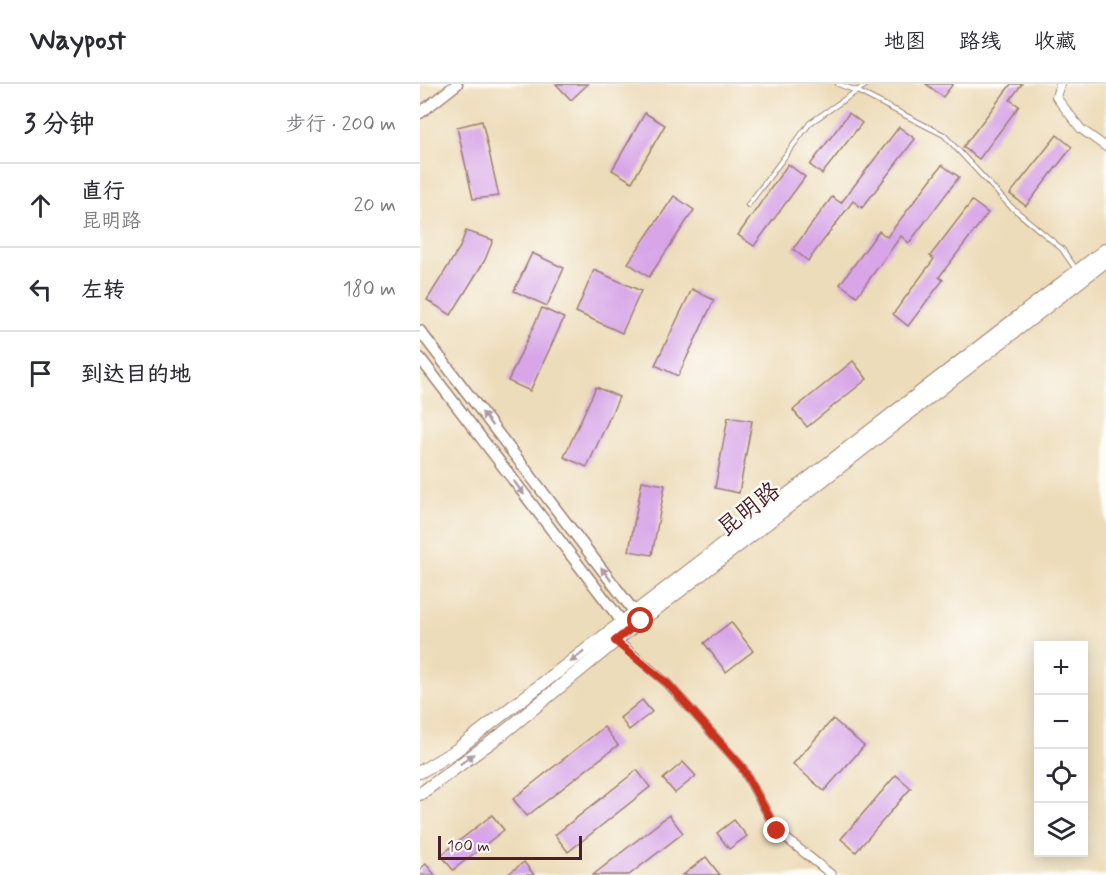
<!DOCTYPE html>
<html lang="zh">
<head>
<meta charset="utf-8">
<style>
  :root { --surface:#fff; --page:#f7f7f7; --text:#2b2b33; --muted:#7c7c81; --line:#e1e1e2 }
  body { margin:0; font-family:Mynerve,"LXGW WenKai TC",sans-serif; background:var(--page); color:var(--text) }
  .controls { position:absolute; right:18px; bottom:18px; display:grid; overflow:hidden; border-radius:0px; box-shadow:0 3px 15px #0003 }
  .controls button { width:54px; height:54px; display:grid; place-items:center; padding:0; border:0; border-bottom:2px solid var(--line); background:var(--surface); color:var(--text); font:30px sans-serif }
  .scale { position:absolute; left:18px; bottom:15px; width:144px; box-sizing:border-box; padding-left:6px; border:3px solid #4a1f2b; border-top:0; font-size:16px; line-height:21px; white-space:nowrap; color:#4a1f2b; -webkit-text-stroke:4px #fdfcf7; paint-order:stroke }
  .stop { position:absolute; width:18px; height:18px; margin:-14px; border:4px solid #c8321e; border-radius:50%; background:#fff }
  .stop.end { background:#c8321e; border-color:#fff; box-shadow:0 2px 6px #0008 }
  .list { margin:0; padding:0; list-style:none }
  h2 { display:flex; justify-content:space-between; align-items:center; height:78px; margin:0; padding:0 24px; font-size:26px }
  h2 small { font-size:20px; font-weight:400; color:var(--muted) }
  .list li { display:grid; grid-template-columns:39px 1fr auto; gap:18px; align-items:center; box-sizing:border-box; height:84px; padding:0 24px; border-top:2px solid var(--line) }
  .list b { display:block; font-size:22px; white-space:nowrap }
  .list p { margin:0; font-size:20px; white-space:nowrap; color:var(--muted) }
  .list em { font-size:20px; font-style:normal; color:var(--muted) }
  .icon { flex:none; width:33px; height:33px; fill:none; stroke:currentColor; stroke-width:2; stroke-linecap:round; stroke-linejoin:round }
  .map { position:relative; flex:none; width:686px; height:791px; overflow:hidden }
  header { display:flex; align-items:center; gap:36px; box-sizing:border-box; height:84px; padding:0 30px; background:var(--surface); border-bottom:2px solid var(--line) }
  header strong { font-size:28px }
  nav { display:flex; gap:33px; margin-inline-start:auto; font-size:21px }
  main { display:flex }
  aside { flex:1; background:var(--surface) }
  .map>svg:first-child { display:block }
  .building { fill:#d7a5e8 }
  .lines { fill:none; stroke-linecap:round; stroke-linejoin:round }
  .lane-casing { stroke:#9c7e72; stroke-width:6 }
  .street-casing { stroke:#9c7e72; stroke-width:10 }
  .secondary-casing { stroke:#9c7e72; stroke-width:13 }
  .primary-casing { stroke:#9c7e72; stroke-width:14 }
  .lane { stroke:#fff; stroke-width:4 }
  .street { stroke:#fff; stroke-width:8 }
  .secondary { stroke:#fff; stroke-width:10 }
  .primary { stroke:#fff; stroke-width:12 }
  .oneway { fill:#ae9aa0 }
  .route { stroke:#c8321e; stroke-width:8 }
  .labels { text-anchor:middle; dominant-baseline:central; stroke-width:5; stroke-linejoin:round; paint-order:stroke }
  .street-label { font-size:24px; fill:#4a1f2b; stroke:#fdfcf7 }
</style>
</head>
<body>
<header>
<strong>Waypost</strong>
<nav><a>地图</a><a>路线</a><a>收藏</a></nav>
</header>
<main>
<aside>
<h2>3 分钟<small>步行 · 200 m</small></h2>
<ul class="list">
<li><svg class="icon" aria-label="ahead" viewBox="0 0 24 24"><path d="M12 20V5M6 11l6-6 6 6"/></svg><div><b>直行</b><p>昆明路</p></div><em>20 m</em></li>
<li><svg class="icon" aria-label="left" viewBox="0 0 24 24"><path d="M17 20v-9H6M10 6l-5 5 5 5"/></svg><div><b>左转</b></div><em>180 m</em></li>
<li><svg class="icon" aria-label="arrive" viewBox="0 0 24 24"><path d="M6 21V4h12l-3 4 3 4H6"/></svg><div><b>到达目的地</b></div></li>
</ul>
</aside>
<div class="map">
<svg width="686" height="791" viewBox="0 0 686 791">
  <rect width="100%" height="100%" fill="#fdfcf7"/>
  <filter id="ink" filterUnits="userSpaceOnUse"><feTurbulence type="fractalNoise" baseFrequency=".0167" numOctaves="2"/><feDisplacementMap in="SourceGraphic" scale="12" xChannelSelector="R" yChannelSelector="G"/><feConvolveMatrix kernelMatrix="1 2 1 2 8 2 1 2 1" color-interpolation-filters="sRGB"/></filter>
  <filter id="wash" filterUnits="userSpaceOnUse"><feTurbulence type="fractalNoise" baseFrequency=".008" numOctaves="4" result="noise"/><feDisplacementMap in="SourceGraphic" scale="24" xChannelSelector="R" yChannelSelector="G"/><feGaussianBlur stdDeviation="1.35" result="paint"/><feColorMatrix in="noise" values="0 0 0 0 0 0 0 0 0 0 0 0 0 0 0 0 0 1.4 0 .05"/><feComposite in="paint" operator="in"/></filter>
  <g filter="url(#wash)">
    <rect width="100%" height="100%" fill="#eddcb9"/>
    <g id="blocks">
      <g class="building">
        <path d="M136 0H168L151 16Z"/>
        <path d="M506 0H533L523 13Z"/>
        <path d="M591 0H602L590 16 599 22 559 75 543 63Z"/>
        <path d="M225 29 245 41 212 98 192 86Z"/>
        <path d="M429 29 442 39 402 90 390 81Z"/>
        <path d="M62 37 79 112 53 115 37 43Z"/>
        <path d="M479 43 495 55 442 124 433 117 388 177 373 165 412 113 421 119Z"/>
        <path d="M637 51 652 63 606 122 590 110Z"/>
        <path d="M368 80 385 93 334 162 318 151Z"/>
        <path d="M522 81 539 93 489 159 481 152 437 212 420 200 459 147 467 153Z"/>
        <path d="M254 112 274 126 229 193 208 179Z"/>
        <path d="M552 117 568 129 519 193 523 196 488 242 473 230 514 175 510 172Z"/>
        <path d="M46 147 73 156 65 176 31 231 7 216 40 163Z"/>
        <path d="M112 169 144 184 127 222 94 207Z"/>
        <path d="M174 186 221 207 202 249 156 228Z"/>
        <path d="M272 205 294 216 258 292 235 281Z"/>
        <path d="M122 224 144 234 110 307 88 297Z"/>
        <path d="M433 277 447 295 387 343 373 326Z"/>
        <path d="M176 303 199 313 167 383 144 373Z"/>
        <path d="M308 333 332 337 319 409 295 404Z"/>
        <path d="M222 397 245 401 232 471 209 467Z"/>
        <path d="M311 538 333 567 306 588 284 559Z"/>
        <path d="M222 616 232 628 209 646 200 634Z"/>
        <path d="M413 635 444 662 404 707 373 680Z"/>
        <path d="M184 643 198 661 107 732 93 715Z"/>
        <path d="M263 678 276 692 255 709 243 695Z"/>
        <path d="M217 686 230 703 148 768 135 751Z"/>
        <path d="M476 691 491 704 436 768 421 755Z"/>
        <path d="M72 731 84 746 33 786 21 771Z"/>
        <path d="M249 731 263 749 209 791H173Z"/>
        <path d="M314 736 327 752 309 765 297 749Z"/>
        <path d="M286 773 300 791H263Z"/>
        <path d="M104 778 114 791H87Z"/>
        <path d="M6 780 15 791H0V785Z"/>
      </g>
    </g>
  </g>
  <g filter="url(#ink)">
    <use href="#blocks" fill-opacity="0" stroke="#9c7e72" stroke-width="1.5"/>
    <g class="lines">
      <g class="lane-casing">
        <g id="lane">
          <path d="M418 0 437 7 524 51 589 121 642 165 655 184"/>
          <path d="M328 121 390 39 447 0"/>
        </g>
      </g>
      <g class="street-casing">
        <g id="street">
          <path d="M640 0 636 13 661 45 686 63"/>
          <path d="M193 553 248 600 322 683 357 747 412 791"/>
        </g>
      </g>
      <g class="secondary-casing">
        <g id="secondary">
          <path d="M0 29 37 0"/>
          <path d="M0 247 219 534"/>
          <path d="M0 274 206 543"/>
        </g>
      </g>
      <g class="primary-casing">
        <g id="primary">
          <path d="M0 688 35 667 686 165"/>
          <path d="M0 710 82 650 208 547 686 177"/>
        </g>
      </g>
      <use href="#lane" class="lane"/>
      <use href="#street" class="street"/>
      <use href="#secondary" class="secondary"/>
      <use href="#primary" class="primary"/>
    </g>
    <defs><path id="oneway-solid" d="M-6-.8H1V-3.2L6.5 0L1 3.2V.8H-6Z" transform="scale(1.5)"/></defs>
    <g class="oneway">
      <use href="#oneway-solid" transform="translate(67 335) rotate(-127)"/>
      <use href="#oneway-solid" transform="translate(99 404) rotate(53)"/>
      <use href="#oneway-solid" transform="translate(186 490) rotate(-127)"/>
      <use href="#oneway-solid" transform="translate(157 573) rotate(142)"/>
      <use href="#oneway-solid" transform="translate(47 675) rotate(-37)"/>
    </g>
  </g>
  <g class="lines" filter="url(#ink)">
    <path class="route" d="M221 537 195 557 248 600 322 683 357 747"/>
  </g>
  <g class="labels">
    <g class="street-label">
      <text transform="translate(329 426) rotate(-38)">昆明路</text>
    </g>
  </g>
</svg>
<div class="controls">
<button>+</button>
<button>−</button>
<button><svg class="icon" aria-label="locate" viewBox="0 0 24 24"><circle cx="12" cy="12" r="6"/><path d="M12 2v4M12 18v4M2 12h4M18 12h4"/></svg></button>
<button><svg class="icon" aria-label="layers" viewBox="0 0 24 24"><path d="M12 4l9 5-9 5-9-5zM3 14l9 5 9-5"/></svg></button>
</div>
<div class="scale">100 m</div>
<div class="stop" style="left:221px;top:537px"></div>
<div class="stop end" style="left:357px;top:747px"></div>
</div>
</main>
</body>
</html>
